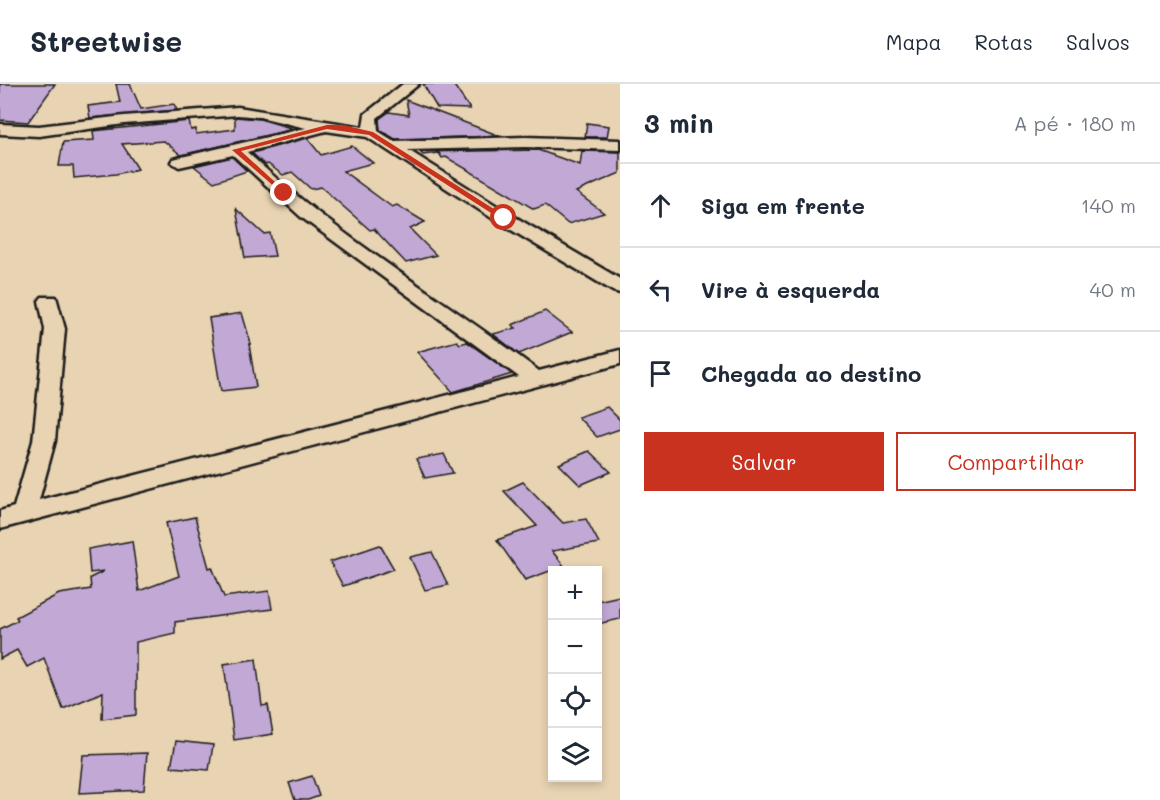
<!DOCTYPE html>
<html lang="pt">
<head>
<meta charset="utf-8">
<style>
  :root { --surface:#fff; --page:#f6f6f7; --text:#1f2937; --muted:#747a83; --line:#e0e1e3; --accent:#c8321e }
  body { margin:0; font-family:Mali,sans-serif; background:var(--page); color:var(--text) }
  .controls { position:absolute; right:18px; bottom:18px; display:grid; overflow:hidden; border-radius:0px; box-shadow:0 3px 9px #0003 }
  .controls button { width:54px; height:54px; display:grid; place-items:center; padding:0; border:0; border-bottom:2px solid var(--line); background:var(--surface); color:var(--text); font:30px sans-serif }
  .stop { position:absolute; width:18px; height:18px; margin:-14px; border:4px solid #c8321e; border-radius:50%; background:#fff }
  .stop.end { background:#c8321e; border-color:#fff; box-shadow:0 2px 6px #0008 }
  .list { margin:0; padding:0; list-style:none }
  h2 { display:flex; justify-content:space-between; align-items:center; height:78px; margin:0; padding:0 24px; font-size:26px }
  h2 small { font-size:20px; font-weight:400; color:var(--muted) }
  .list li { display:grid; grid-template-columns:39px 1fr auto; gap:18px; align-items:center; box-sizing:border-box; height:84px; padding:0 24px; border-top:2px solid var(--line) }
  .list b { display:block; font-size:22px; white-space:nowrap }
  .list em { font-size:20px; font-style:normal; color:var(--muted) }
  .actions { display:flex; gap:12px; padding:18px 24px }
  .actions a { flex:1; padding:14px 0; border:2px solid var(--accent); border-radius:0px; text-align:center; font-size:21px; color:var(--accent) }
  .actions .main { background:var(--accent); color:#fff }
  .icon { flex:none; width:33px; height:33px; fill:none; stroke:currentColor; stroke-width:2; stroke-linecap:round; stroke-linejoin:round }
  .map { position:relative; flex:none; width:620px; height:716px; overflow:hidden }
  header { display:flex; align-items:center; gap:36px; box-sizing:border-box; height:84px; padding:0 30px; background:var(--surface); border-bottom:2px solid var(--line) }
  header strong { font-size:28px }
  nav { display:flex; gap:33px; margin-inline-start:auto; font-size:21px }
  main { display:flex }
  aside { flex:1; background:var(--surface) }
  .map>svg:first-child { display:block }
  .building { fill:#c2a8d5; stroke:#1c1c1c; stroke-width:1.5 }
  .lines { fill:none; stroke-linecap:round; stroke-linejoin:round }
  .minor-casing { stroke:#1c1c1c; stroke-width:5 }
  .minor { fill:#e8d3b2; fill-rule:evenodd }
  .route { fill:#c8321e }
</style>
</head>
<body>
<header>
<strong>Streetwise</strong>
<nav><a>Mapa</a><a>Rotas</a><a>Salvos</a></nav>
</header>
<main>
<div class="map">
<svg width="620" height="716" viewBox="0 0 620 716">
  <rect width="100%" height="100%" fill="#e8d3b2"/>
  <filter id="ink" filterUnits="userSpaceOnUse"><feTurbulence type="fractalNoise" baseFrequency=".0167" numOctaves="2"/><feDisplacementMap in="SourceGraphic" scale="12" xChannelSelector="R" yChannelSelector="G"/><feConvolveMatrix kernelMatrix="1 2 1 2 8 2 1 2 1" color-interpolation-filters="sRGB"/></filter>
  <g filter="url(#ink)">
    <g class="building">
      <path d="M0 0H55L28 38 0 36Z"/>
      <path d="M116 0H130L141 25 174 20 177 26 90 34 88 22 120 18Z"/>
      <path d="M423 0H453L470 25 437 24Z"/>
      <path d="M406 16 500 52 395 55 380 46 379 35 389 28 409 31Z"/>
      <path d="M235 33 260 35 294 45 181 71 164 57 122 60 138 85 116 90 74 94 73 82H59L63 58 94 56 93 47 189 37 191 46 196 45V50L235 45Z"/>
      <path d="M587 39 609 42 607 53H585Z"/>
      <path d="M307 54 321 71 352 62 373 79 343 87 392 123 397 121 425 138 410 145 436 171 406 179 374 145 370 146 321 103 311 105 292 88 283 91 268 80 265 81 252 69Z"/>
      <path d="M538 66 580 81 582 67 620 68V89L576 108 604 129 568 140 545 121 534 125 446 73 442 74 439 69 423 71 420 68Z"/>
      <path d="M232 73 247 87 214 98 194 82Z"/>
      <path d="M236 125 264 150 270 149 275 172 245 174Z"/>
      <path d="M545 227 572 248 519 270 493 250 516 244 512 241Z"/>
      <path d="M242 229 251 260H249L256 303 221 307 209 234Z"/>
      <path d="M457 257 460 260 467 258 512 290 453 308 417 268Z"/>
      <path d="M607 323 620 336V345L597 353 578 333Z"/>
      <path d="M589 367 611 388 580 401 559 380Z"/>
      <path d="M444 370 453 389 425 394 416 375Z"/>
      <path d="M523 398 563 439 586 435 599 459 552 467 564 482 525 496 497 456 537 442 504 407Z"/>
      <path d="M195 433 209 484 212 483 224 513 269 507 272 525 175 538V549L136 558V631L102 635 103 608 63 625 44 574 27 583 17 566 0 575V545L18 536 16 533 59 510 91 505 90 494 104 487 90 489 88 465 132 457 139 507 179 492 166 439Z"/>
      <path d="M380 461 394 485 343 502 330 478Z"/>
      <path d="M432 468 448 501 425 506 410 473Z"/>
      <path d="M620 512V535L597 540V517Z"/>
      <path d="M256 575 262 622 268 621 273 650 234 656 224 580Z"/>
      <path d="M176 657 213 661 209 686 171 683Z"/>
      <path d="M147 669 144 706 79 709 83 671Z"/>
      <path d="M312 692 319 712 308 716H295L289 699Z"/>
    </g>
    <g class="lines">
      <g class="minor-casing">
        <path id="minor" d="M403 0H419L377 34 378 47 394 57 525 53 620 56V66L525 63 408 66 510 130 620 195V209L613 207 498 138 367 53 326 47 247 68C336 152 442 214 539 287L620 266V280L0 445V427L14 423 33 357 45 245 39 217 42 213H56L65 245 55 357 39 416 519 293 301 133 233 71 179 83 171 78 173 75 306 44 260 33 238 31 124 40 39 52 0 50V40L39 42 124 32 238 23 363 43 365 30Z"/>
      </g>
      <use href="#minor" class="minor"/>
    </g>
  </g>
  <path class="route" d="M327 41H343L373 48 508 134 502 136 369 51 327 45 241 67 286 108 284 111 232 66Z"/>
</svg>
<div class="controls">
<button>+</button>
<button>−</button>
<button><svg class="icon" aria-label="locate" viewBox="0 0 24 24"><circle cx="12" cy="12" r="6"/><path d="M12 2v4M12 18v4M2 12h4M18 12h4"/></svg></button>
<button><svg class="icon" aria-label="layers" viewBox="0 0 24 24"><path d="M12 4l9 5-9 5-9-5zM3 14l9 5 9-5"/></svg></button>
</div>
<div class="stop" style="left:504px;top:134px"></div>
<div class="stop end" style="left:284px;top:109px"></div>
</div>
<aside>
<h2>3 min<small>A pé · 180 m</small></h2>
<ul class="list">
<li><svg class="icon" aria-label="ahead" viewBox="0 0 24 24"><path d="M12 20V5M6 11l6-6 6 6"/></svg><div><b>Siga em frente</b></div><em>140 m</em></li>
<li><svg class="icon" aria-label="left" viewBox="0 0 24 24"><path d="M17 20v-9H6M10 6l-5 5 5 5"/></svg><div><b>Vire à esquerda</b></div><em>40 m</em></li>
<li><svg class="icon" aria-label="arrive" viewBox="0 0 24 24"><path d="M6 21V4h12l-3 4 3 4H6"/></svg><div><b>Chegada ao destino</b></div></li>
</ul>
<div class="actions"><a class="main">Salvar</a><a>Compartilhar</a></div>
</aside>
</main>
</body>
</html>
